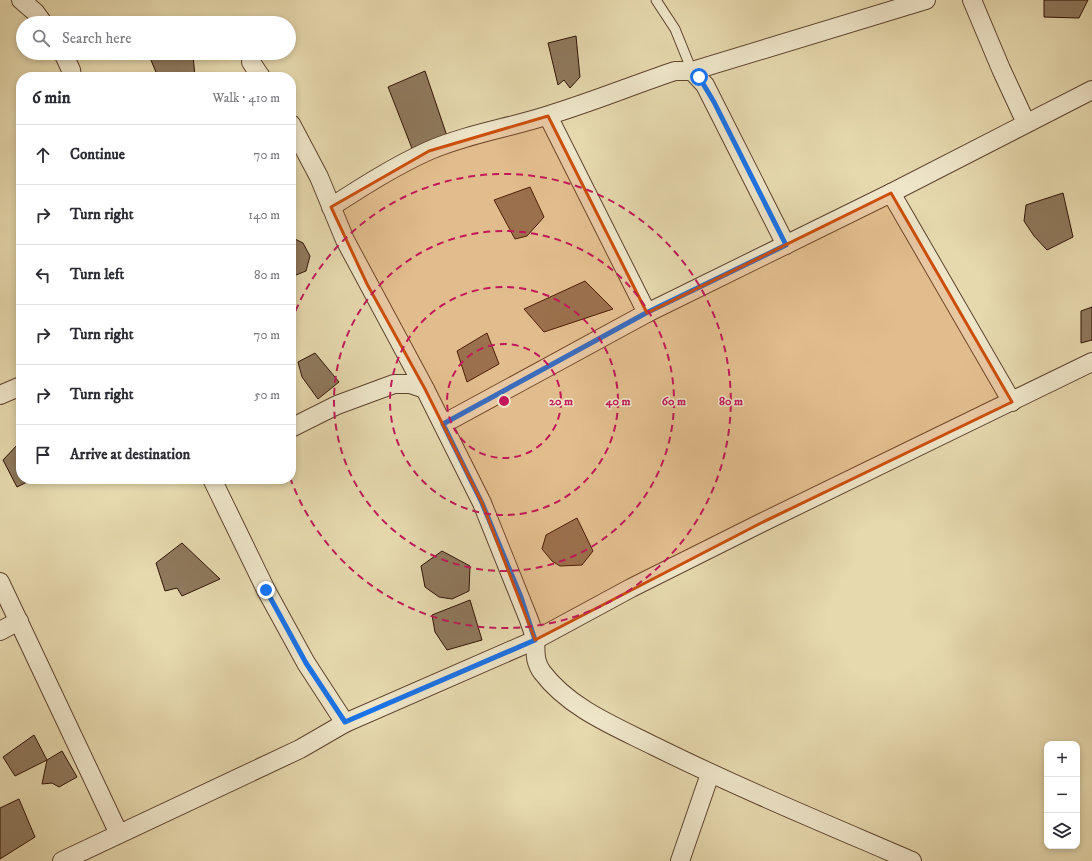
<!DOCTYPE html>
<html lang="en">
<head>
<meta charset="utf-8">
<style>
  :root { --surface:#fff; --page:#f2f2f3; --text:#2b2b33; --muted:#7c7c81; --line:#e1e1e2 }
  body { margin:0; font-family:"IM FELL DW Pica",serif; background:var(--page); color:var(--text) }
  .controls { position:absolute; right:12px; bottom:12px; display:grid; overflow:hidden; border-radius:8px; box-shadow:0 2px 6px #0003 }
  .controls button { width:36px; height:36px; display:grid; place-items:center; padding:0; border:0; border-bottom:1px solid var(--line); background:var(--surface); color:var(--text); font:20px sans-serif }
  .stop { position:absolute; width:12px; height:12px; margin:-9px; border:3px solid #1a73e8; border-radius:50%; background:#fff }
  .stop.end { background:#1a73e8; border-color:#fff; box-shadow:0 1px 4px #0008 }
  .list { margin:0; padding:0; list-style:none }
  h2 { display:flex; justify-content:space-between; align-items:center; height:52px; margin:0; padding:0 16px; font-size:17px }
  h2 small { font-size:13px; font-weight:400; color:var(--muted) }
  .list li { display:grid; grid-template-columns:26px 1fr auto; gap:12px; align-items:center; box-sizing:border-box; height:60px; padding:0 16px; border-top:1px solid var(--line) }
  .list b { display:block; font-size:15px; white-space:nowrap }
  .list em { font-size:13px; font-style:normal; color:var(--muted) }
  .icon { flex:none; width:22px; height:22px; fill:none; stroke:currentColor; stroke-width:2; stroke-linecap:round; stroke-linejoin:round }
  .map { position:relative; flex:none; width:1092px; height:861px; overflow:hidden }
  .search { position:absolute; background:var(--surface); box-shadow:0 2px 6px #0003; left:16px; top:16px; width:280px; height:44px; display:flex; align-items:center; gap:10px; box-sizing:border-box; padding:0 14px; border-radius:22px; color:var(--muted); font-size:15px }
  .panel { position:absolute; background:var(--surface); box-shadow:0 2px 6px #0003; left:16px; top:72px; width:280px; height:412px; border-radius:16px }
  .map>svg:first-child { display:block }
  .building { fill:#8f795d; stroke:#301205 }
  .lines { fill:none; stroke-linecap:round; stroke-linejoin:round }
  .lane-casing { stroke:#5e442f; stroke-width:11 }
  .street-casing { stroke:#5e442f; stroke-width:20 }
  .lane { stroke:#efe6ca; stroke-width:9 }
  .street { stroke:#efe6ca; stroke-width:18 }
  .route { stroke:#1a73e8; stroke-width:5 }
  .marked { fill:#cc4e0b; fill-opacity:0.2; stroke:#cc4e0b; stroke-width:3; stroke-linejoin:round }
  .ring { fill:none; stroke:#c2185b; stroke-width:2; stroke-dasharray:7 5 }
  .centre { fill:#c2185b; stroke:#efe6ca; stroke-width:2 }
  .ring-label { font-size:12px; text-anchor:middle; font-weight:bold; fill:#c2185b; stroke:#efe6ca; stroke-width:3; stroke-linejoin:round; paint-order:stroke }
</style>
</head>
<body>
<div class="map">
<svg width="1092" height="861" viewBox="0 0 1092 861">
  <rect width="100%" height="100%" fill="#e6d9ae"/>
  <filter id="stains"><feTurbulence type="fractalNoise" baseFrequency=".005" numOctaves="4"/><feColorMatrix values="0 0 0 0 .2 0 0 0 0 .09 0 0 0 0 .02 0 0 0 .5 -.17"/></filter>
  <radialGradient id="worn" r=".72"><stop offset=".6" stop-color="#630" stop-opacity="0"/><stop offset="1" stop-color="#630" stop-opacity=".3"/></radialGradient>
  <g class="building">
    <path d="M1044 0H1088L1079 18 1044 17Z"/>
    <path d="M576 36 580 77 570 88 564 80 558 85 548 43Z"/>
    <path d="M148 53H191L193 55 195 77H158Z"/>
    <path d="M425 71 448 139 413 151 388 87Z"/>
    <path d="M530 187 544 217 527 236 515 239 494 200Z"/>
    <path d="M1063 193 1073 237 1047 250 1034 236 1024 221 1026 205Z"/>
    <path d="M291 237 303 243 310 256 306 271 291 277Z"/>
    <path d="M585 281 613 309 544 332 524 309Z"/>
    <path d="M1092 307V340L1081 343V311Z"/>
    <path d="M487 333 499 364 467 382 457 351Z"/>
    <path d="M315 353 339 382 318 399 302 377 298 362Z"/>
    <path d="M20 442 21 479H33L17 487 3 460Z"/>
    <path d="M577 518 593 551 582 565 560 566 552 561 542 549 546 535Z"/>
    <path d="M182 543 220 579 182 596 177 588 165 591 156 563Z"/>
    <path d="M442 551 470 566 469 591 452 599 439 597 425 587 421 566Z"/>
    <path d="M470 600 482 640 447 650 435 632 432 615Z"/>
    <path d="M34 735 47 760 15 776 3 757Z"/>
    <path d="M62 751 77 777 59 787 52 783 42 784 47 760Z"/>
    <path d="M19 799 35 837 0 859V808Z"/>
  </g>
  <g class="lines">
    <g class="lane-casing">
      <path id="lane" d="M656 0 675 29 692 71"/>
    </g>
    <g class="street-casing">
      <g id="street">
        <path d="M21 0 35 12 43 23"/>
        <path d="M972 0 1001 69 1026 123"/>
        <path d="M63 53 71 70 72 77"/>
        <path d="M251 62 261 77"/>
        <path d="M692 71 926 0"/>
        <path d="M548 116 647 313"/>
        <path d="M291 124 319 177 345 240 425 389 482 503 529 620C531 626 534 633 535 640 536 652 534 661 542 672 569 708 614 726 654 746 739 788 826 824 912 861"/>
        <path d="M891 193 1012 402"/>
        <path d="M331 207C362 187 393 167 428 151 467 134 509 128 549 115 592 102 633 85 675 71H692L705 85 786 245"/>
        <path d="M0 395 21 386"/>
        <path d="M443 424 647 313 891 193 1092 90"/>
        <path d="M291 428 337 405 394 384H410L425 389"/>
        <path d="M212 479 266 590 306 663 345 723"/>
        <path d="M0 582 119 834"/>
        <path d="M0 631 19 621"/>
        <path d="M62 861 300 749 345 723 535 640 631 588 761 523 1092 362"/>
        <path d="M680 861 710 774"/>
      </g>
    </g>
    <use href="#lane" class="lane"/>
    <use href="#street" class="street"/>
  </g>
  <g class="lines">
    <path class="route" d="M266 590 306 663 345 722 535 640 521 597 482 503 443 424 646 313 786 245 714 102 699 77"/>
  </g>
  <path class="marked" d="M548 116 647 313 891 193 1012 402 761 523 535 640 482 503 425 389 367 284 331 207 429 151Z"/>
  <g class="ring">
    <circle cx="504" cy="401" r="57"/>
    <circle cx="504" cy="401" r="114"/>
    <circle cx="504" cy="401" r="170"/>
    <path d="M291 322A227 227 0 1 1 291 480"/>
  </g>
  <circle cx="504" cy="401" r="6" class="centre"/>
  <g class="ring-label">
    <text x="561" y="405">20 m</text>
    <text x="618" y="405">40 m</text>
    <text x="674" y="405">60 m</text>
    <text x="731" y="405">80 m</text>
  </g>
  <rect width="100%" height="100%" filter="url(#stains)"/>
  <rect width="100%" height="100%" fill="url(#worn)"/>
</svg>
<div class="controls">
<button>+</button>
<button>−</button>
<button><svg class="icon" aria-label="layers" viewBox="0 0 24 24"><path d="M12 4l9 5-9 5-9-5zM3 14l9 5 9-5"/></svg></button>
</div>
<div class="stop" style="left:699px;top:77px"></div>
<div class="stop end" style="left:266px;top:590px"></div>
<div class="search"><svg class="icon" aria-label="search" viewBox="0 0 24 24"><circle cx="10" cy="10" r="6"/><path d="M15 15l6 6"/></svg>Search here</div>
<section class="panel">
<h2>6 min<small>Walk · 410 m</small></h2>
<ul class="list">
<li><svg class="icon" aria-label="ahead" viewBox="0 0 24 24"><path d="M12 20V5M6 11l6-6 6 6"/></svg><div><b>Continue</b></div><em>70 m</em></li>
<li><svg class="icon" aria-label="right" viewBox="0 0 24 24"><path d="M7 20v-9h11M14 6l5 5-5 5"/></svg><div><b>Turn right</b></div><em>140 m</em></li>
<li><svg class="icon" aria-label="left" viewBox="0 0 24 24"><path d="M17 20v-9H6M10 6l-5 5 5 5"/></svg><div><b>Turn left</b></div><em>80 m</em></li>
<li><svg class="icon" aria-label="right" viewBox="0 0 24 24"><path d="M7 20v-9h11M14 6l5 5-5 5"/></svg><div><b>Turn right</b></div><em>70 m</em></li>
<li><svg class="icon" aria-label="right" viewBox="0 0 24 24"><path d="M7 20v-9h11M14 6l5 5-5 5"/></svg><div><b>Turn right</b></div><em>50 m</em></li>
<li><svg class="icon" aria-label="arrive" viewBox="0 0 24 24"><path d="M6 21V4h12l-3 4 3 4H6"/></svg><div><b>Arrive at destination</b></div></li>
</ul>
</section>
</div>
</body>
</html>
